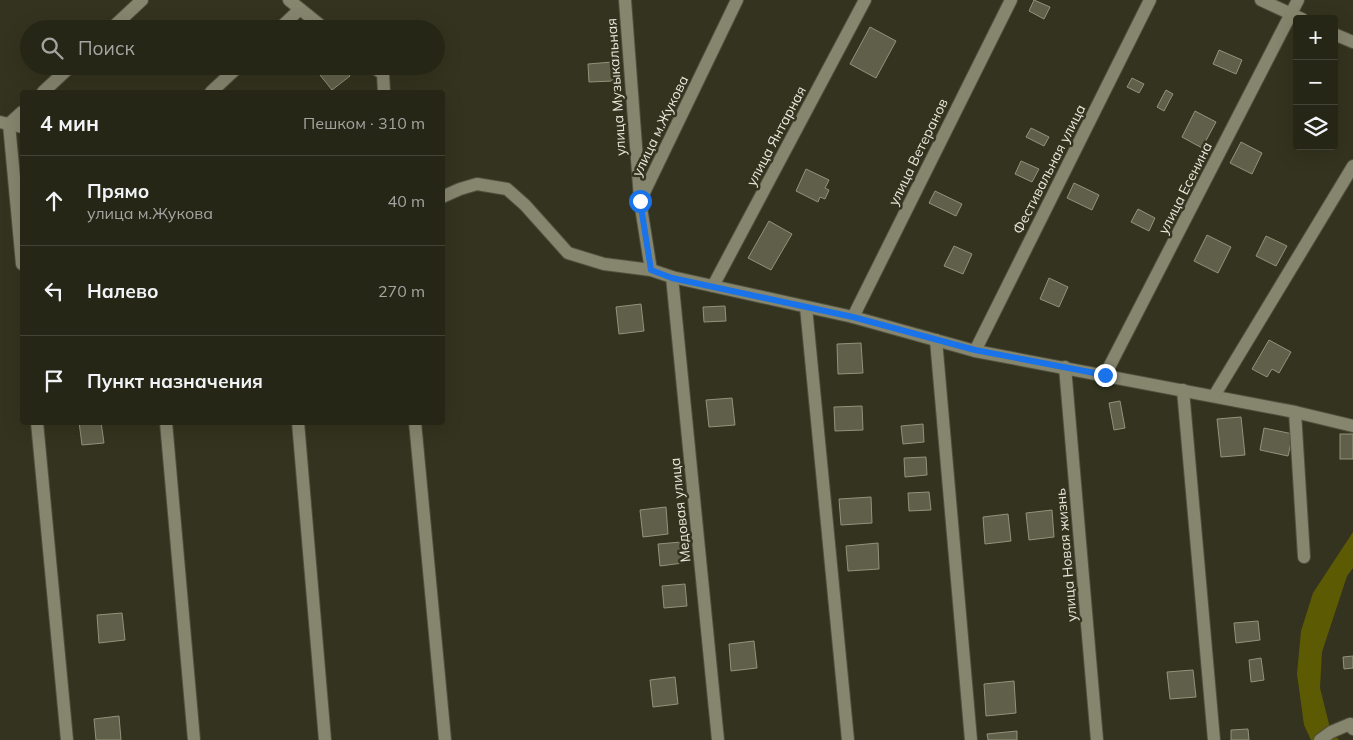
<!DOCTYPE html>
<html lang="ru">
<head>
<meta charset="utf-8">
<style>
  :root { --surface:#262617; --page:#323224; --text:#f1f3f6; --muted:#a4a5a1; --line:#424336 }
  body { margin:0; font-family:Mulish,sans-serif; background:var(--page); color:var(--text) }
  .controls { position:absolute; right:15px; top:15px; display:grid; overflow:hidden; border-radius:5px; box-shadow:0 5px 20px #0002 }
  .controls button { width:45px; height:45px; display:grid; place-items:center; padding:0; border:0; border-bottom:1px solid var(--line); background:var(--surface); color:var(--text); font:25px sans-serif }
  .stop { position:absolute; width:15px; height:15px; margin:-11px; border:4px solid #1a73e8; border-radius:50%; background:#fff }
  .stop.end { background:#1a73e8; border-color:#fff; box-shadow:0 1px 5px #0008 }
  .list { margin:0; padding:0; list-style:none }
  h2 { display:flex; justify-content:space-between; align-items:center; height:65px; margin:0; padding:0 20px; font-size:21px }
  h2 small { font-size:16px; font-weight:400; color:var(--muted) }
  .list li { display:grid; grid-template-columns:32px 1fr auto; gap:15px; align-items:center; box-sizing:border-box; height:90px; padding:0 20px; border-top:1px solid var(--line) }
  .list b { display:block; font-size:19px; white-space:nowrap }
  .list p { margin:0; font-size:16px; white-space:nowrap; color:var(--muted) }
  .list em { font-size:16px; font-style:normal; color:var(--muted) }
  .icon { flex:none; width:28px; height:28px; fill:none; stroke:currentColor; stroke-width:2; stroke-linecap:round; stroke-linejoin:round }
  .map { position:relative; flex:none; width:1353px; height:740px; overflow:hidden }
  .search { position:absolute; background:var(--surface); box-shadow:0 5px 20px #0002; left:20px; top:20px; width:425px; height:55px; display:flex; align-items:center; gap:12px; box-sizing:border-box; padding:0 18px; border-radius:28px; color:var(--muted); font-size:19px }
  .panel { position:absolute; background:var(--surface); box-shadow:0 5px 20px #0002; left:20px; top:90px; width:425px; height:335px; border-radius:5px }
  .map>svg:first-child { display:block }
  .forest { fill:#5d5a04 }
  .building { fill:#60604a; stroke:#93937b }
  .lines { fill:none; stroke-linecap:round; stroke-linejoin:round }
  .minor-casing { stroke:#50503e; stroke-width:14 }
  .minor { stroke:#86866f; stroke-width:12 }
  .route { stroke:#1a73e8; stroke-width:6 }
  .labels { text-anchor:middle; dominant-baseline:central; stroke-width:5; stroke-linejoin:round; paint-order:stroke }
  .street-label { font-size:14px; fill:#e8e8dc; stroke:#33331f }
</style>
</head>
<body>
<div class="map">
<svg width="1353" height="740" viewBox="0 0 1353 740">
  <rect width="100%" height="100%" fill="#33331f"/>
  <path class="forest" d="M1353 532V568L1347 576 1322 652 1320 688 1331 732 1339 740H1311L1304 725 1297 674 1301 631 1313 593Z"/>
  <g class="building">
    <path d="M1034 0 1050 7 1044 19 1029 11Z"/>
    <path d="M870 27 896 41 876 78 850 64Z"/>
    <path d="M1219 50 1242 60 1236 74 1213 64Z"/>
    <path d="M612 62 613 81 589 82 588 64Z"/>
    <path d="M332 66H342L350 76 332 90 320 75Z"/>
    <path d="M1132 78 1144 84 1139 93 1127 87Z"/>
    <path d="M1166 90 1173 94 1164 111 1157 107Z"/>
    <path d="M1195 111 1216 122 1202 148 1182 137Z"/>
    <path d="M1031 128 1049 137 1044 146 1026 137Z"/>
    <path d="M1241 142 1262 153 1252 174 1230 163Z"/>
    <path d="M1021 161 1039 169 1032 182 1015 174Z"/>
    <path d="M806 169 829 180 825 188 829 190 825 199 820 197 818 202 796 191Z"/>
    <path d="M1074 183 1099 195 1092 210 1067 198Z"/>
    <path d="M935 191 962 204 956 216 929 203Z"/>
    <path d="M1138 209 1155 218 1149 231 1131 222Z"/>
    <path d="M769 221 792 234 771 270 748 258Z"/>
    <path d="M1207 235 1231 247 1218 273 1194 261Z"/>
    <path d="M1266 236 1287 246 1276 266 1256 256Z"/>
    <path d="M954 246 972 254 963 274 944 266Z"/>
    <path d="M1049 278 1068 287 1059 307 1040 299Z"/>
    <path d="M641 304 644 331 619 334 616 307Z"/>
    <path d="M725 306 726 321 704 322 703 307Z"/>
    <path d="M1269 340 1291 352 1279 373 1272 369 1267 377 1252 369Z"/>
    <path d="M861 343 863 373 838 374 837 344Z"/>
    <path d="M732 398 735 425 709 427 706 400Z"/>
    <path d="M1120 401 1125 428 1114 430 1109 403Z"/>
    <path d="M862 406 863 430 835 431 834 407Z"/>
    <path d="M1241 417 1245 455 1221 457 1217 419Z"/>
    <path d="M79 422H101L104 443 82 445Z"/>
    <path d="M923 424 924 442 903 444 901 426Z"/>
    <path d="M1264 428 1293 434 1288 456 1260 450Z"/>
    <rect x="1340" y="434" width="13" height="25"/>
    <path d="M926 457 927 475 905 477 904 458Z"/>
    <path d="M929 492 931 510 909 511 908 493Z"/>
    <path d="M871 497 872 523 841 525 839 499Z"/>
    <path d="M666 507 668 534 643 537 640 510Z"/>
    <path d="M1052 510 1054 537 1029 540 1026 513Z"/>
    <path d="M1008 514 1011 541 985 544 983 517Z"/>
    <path d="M681 542 683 563 660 566 658 544Z"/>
    <path d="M878 543 879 569 848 571 846 546Z"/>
    <path d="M685 584 687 606 664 608 662 586Z"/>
    <path d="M122 613 125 640 99 643 97 615Z"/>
    <path d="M1258 621 1260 640 1236 643 1234 623Z"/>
    <path d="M754 641 757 668 731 671 729 644Z"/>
    <path d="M1353 656V668L1344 669 1343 657Z"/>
    <path d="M1261 658 1264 680 1251 682 1249 660Z"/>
    <path d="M1193 670 1196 697 1170 699 1167 672Z"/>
    <path d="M675 677 678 704 653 707 650 680Z"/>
    <path d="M1014 681 1016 713 986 716 984 684Z"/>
    <path d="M119 716 121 740H96L94 719Z"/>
    <path d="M1248 729 1249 740H1231V730Z"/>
    <path d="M1017 731V740H988L987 734Z"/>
  </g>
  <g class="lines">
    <g class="minor-casing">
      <g id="minor">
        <path d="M289 0 325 29"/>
        <path d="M625 0 640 199"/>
        <path d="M1261 0 1302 19"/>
        <path d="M111 29 142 0"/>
        <path d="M279 29 300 9"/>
        <path d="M1334 34 1353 42"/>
        <path d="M372 66 383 74 384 92"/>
        <path d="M43 92 71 66"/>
        <path d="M211 92 239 66"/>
        <path d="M22 112 9 124 22 264"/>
        <path d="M0 122 22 127"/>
        <path d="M442 197 460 189 477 184 507 189 525 205 568 253 604 264 651 270 672 277 853 317 975 351 1295 412 1353 426"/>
        <path d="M651 270 640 201 737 0"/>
        <path d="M672 277 718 740"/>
        <path d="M713 286 865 0"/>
        <path d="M806 307 848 740"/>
        <path d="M853 317 1011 0"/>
        <path d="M936 340 971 740"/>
        <path d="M975 351 1150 0"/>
        <path d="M1065 367 1097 740"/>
        <path d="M1105 375 1298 0"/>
        <path d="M1183 390 1214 740"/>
        <path d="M1214 396 1353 166"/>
        <path d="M1295 412 1304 557"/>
        <path d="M37 422 67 740"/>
        <path d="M166 422 194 740"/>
        <path d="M298 422 325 740"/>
        <path d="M415 422 445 740"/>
        <path d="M1320 740 1331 732 1350 724 1353 729"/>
      </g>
    </g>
    <use href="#minor" class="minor"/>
  </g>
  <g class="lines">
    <path class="route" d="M640 201 651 270 672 278 853 317 975 350 1105 375"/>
  </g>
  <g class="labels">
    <g class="street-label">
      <text transform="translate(616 87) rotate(-94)">улица Музыкальная</text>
      <text transform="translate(660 126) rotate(-64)">улица м.Жукова</text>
      <text transform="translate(776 136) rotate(-62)">улица Янтарная</text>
      <text transform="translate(918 152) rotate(-64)">улица Ветеранов</text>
      <text transform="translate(1049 169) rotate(-63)">Фестивальная улица</text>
      <text transform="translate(1185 188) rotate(-63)">улица Есенина</text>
      <text transform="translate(680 510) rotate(-96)">Медовая улица</text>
      <text transform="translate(1066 555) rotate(-95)">улица Новая жизнь</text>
    </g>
  </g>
</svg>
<div class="controls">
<button>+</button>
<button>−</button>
<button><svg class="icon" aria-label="layers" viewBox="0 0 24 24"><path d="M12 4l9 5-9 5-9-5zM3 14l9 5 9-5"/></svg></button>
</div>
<div class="stop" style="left:640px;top:201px"></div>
<div class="stop end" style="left:1105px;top:375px"></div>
<div class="search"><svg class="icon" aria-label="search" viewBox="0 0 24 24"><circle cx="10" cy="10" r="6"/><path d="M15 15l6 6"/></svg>Поиск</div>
<section class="panel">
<h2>4 мин<small>Пешком · 310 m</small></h2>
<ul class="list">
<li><svg class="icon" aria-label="ahead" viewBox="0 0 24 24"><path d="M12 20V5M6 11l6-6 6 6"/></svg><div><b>Прямо</b><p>улица м.Жукова</p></div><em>40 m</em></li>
<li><svg class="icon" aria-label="left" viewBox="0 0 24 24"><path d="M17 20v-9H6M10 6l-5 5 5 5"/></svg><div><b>Налево</b></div><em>270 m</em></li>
<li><svg class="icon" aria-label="arrive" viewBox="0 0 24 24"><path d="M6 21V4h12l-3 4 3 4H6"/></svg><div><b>Пункт назначения</b></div></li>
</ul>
</section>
</div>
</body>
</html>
